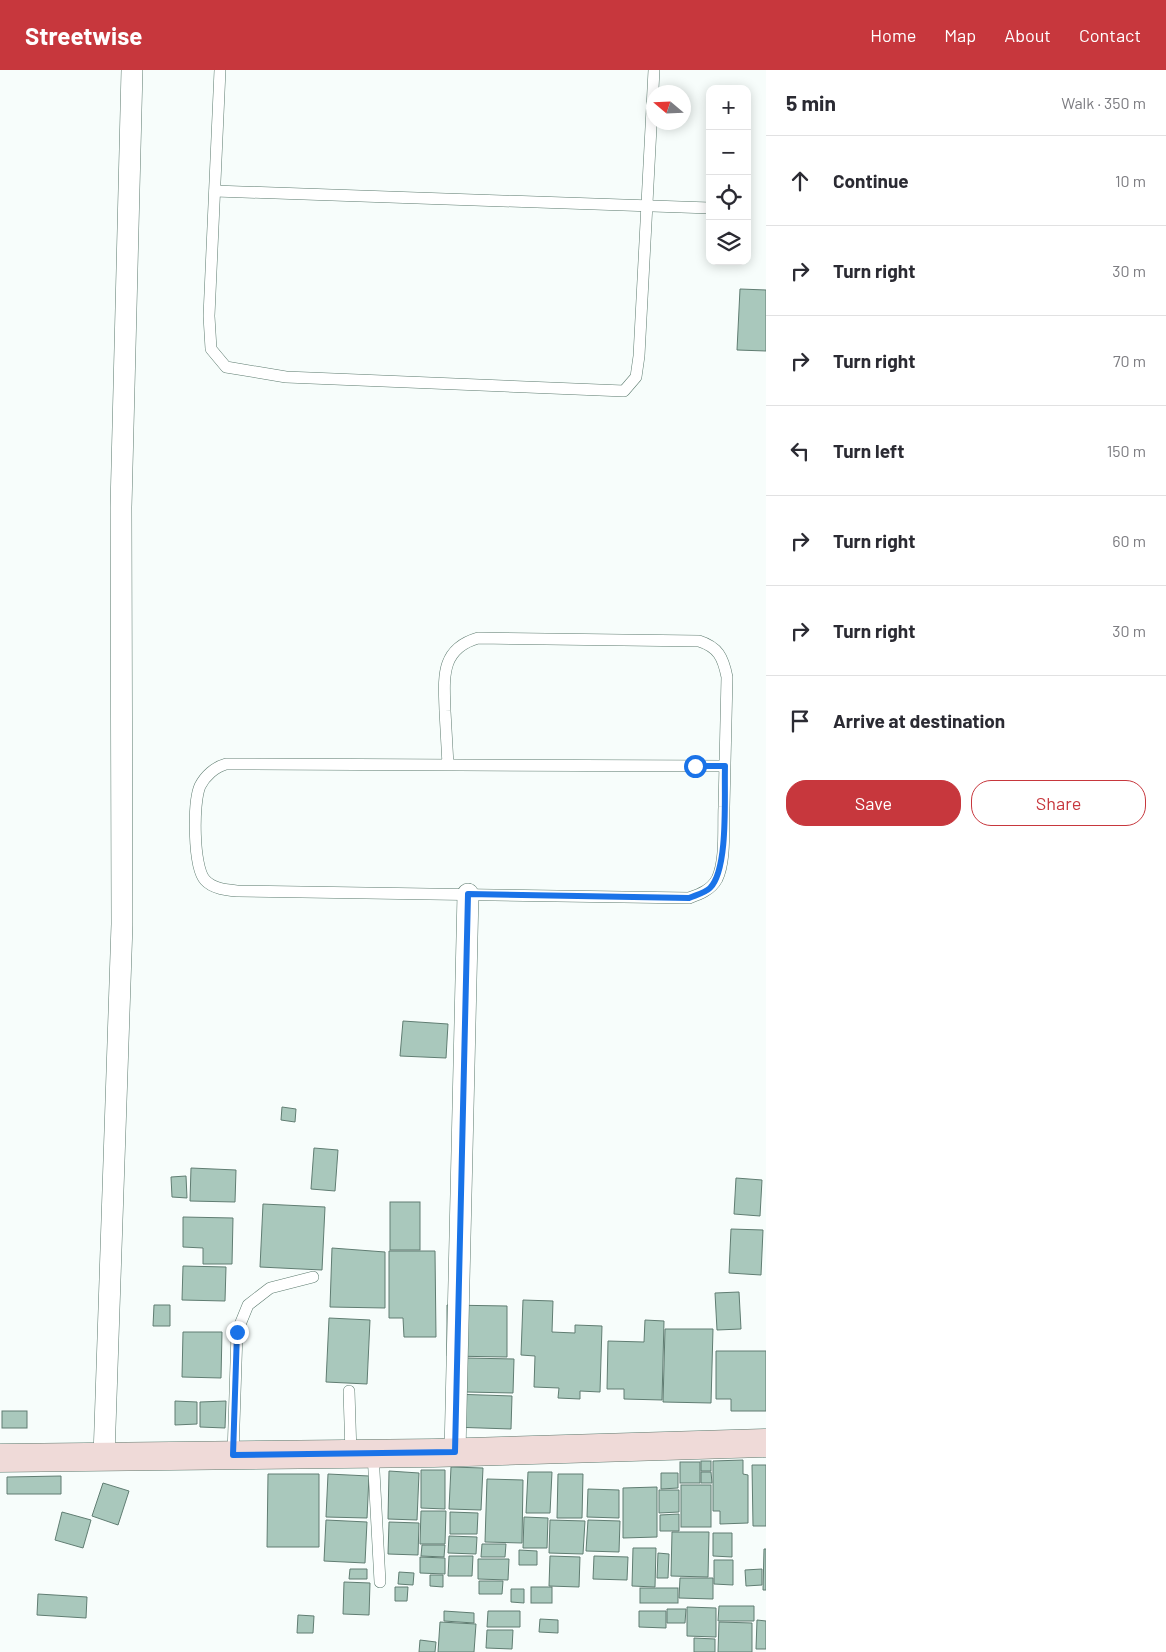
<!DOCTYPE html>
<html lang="en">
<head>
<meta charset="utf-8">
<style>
  :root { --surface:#fff; --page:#f7f7f7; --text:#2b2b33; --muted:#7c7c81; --line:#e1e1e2; --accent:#c7373d }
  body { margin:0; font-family:Barlow,sans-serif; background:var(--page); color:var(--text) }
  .controls { position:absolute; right:15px; top:15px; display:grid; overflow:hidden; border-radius:10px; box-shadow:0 2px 12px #0003 }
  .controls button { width:45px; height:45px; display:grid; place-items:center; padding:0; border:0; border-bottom:1px solid var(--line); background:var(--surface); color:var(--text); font:25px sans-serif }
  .compass { position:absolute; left:646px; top:15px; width:45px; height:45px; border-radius:50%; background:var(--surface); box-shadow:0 2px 12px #0003; rotate:289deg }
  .stop { position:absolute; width:15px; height:15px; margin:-11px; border:4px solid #1a73e8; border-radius:50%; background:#fff }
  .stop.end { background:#1a73e8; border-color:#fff; box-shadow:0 1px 5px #0008 }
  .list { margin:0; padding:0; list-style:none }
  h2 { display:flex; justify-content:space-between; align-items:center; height:65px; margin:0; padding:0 20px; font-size:21px }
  h2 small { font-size:16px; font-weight:400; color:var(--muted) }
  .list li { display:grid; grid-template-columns:32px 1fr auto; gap:15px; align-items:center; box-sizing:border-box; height:90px; padding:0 20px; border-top:1px solid var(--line) }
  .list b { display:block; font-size:19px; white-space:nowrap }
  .list em { font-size:16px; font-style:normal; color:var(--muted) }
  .actions { display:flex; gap:10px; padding:15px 20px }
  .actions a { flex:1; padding:11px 0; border:1px solid var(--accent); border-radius:20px; text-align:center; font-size:18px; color:var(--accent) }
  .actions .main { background:var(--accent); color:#fff }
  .icon { flex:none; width:28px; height:28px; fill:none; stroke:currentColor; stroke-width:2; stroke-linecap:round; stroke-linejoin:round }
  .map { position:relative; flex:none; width:766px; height:1582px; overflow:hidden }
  header { display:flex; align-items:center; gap:30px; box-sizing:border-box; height:70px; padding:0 25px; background:var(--accent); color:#fff }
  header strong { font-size:24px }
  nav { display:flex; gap:28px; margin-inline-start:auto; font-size:18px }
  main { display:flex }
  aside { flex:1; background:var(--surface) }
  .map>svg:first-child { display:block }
  .building { fill:#a9c8bc; stroke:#607d72 }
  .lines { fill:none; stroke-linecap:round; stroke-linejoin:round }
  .lane-casing { stroke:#5d7b6f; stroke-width:12 }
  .street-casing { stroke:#5d7b6f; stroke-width:22 }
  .secondary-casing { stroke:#5d7b6f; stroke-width:29 }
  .lane { stroke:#fff; stroke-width:11 }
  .street { stroke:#fff; stroke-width:21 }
  .secondary { stroke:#efdad8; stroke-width:28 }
  .route { stroke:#1a73e8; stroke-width:6 }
</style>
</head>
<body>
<header>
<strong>Streetwise</strong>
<nav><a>Home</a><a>Map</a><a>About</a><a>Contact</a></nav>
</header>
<main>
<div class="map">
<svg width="766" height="1582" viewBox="0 0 766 1582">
  <rect width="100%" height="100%" fill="#f7fdfb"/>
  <g class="building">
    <path d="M740 219 766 220V281L737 280Z"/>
    <path d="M403 951 448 954 446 988 400 986Z"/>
    <path d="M282 1037 296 1039 295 1052 281 1050Z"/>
    <path d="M314 1078 338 1080 335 1121 311 1119Z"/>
    <path d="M191 1098 236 1100 235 1132 190 1131Z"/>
    <path d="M186 1106 187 1128 172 1127 171 1107Z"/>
    <path d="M736 1108 762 1110 760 1146 734 1144Z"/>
    <rect x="390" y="1132" width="30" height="48"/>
    <path d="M263 1134 325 1137 322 1200 260 1197Z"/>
    <path d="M183 1147 233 1148 232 1194H203V1178L183 1177Z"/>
    <path d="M731 1159 763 1160 761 1205 729 1203Z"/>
    <path d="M332 1178 385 1182V1238L330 1237Z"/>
    <path d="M389 1181H435L436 1267H404L403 1248H389Z"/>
    <path d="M183 1196 226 1197 225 1231 182 1230Z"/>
    <path d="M739 1222 741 1259 717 1260 715 1223Z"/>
    <path d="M523 1230 553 1231 552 1262 575 1263V1255L602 1256 600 1322 580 1321V1329L558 1328 559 1318 534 1317 535 1286 521 1285Z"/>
    <path d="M154 1235H170V1256H153Z"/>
    <path d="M447 1235 507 1236V1287L447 1286Z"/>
    <path d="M329 1248 370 1250 367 1314 326 1312Z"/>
    <path d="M645 1250 664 1251 662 1330 624 1329V1319H607L608 1271 644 1272Z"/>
    <path d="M665 1259H713L711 1333 663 1332Z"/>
    <path d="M183 1262H222L221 1308 182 1307Z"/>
    <path d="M716 1281H766V1341H731V1329H716Z"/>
    <path d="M467 1288 514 1289 513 1323 466 1322Z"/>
    <path d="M452 1324 512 1326 511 1359 451 1357Z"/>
    <path d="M175 1331 197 1332V1354L175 1355Z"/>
    <path d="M226 1331 225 1358 200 1357V1332Z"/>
    <rect x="2" y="1341" width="25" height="17"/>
    <path d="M743 1390V1404L748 1405V1453L720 1454V1441H713V1391Z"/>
    <rect x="701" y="1391" width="10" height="10"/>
    <rect x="680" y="1392" width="20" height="21"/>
    <path d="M752 1395H766V1456H753Z"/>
    <path d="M451 1397 483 1398 481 1440 449 1439Z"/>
    <path d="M421 1400H445V1439L421 1438Z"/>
    <path d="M389 1401 419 1403 417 1450 388 1449Z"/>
    <path d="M528 1402H552L550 1443H526Z"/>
    <path d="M701 1402H711L712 1413H701Z"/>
    <path d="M661 1403H678V1418L661 1419Z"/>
    <path d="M268 1404H319V1477H267Z"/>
    <path d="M328 1404 369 1406 367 1448 326 1447Z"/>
    <path d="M558 1404H583L582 1448H557Z"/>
    <path d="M61 1406V1424H7V1407Z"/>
    <path d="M487 1409 523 1410 522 1473 485 1472Z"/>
    <path d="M103 1413 129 1421 118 1455 92 1446Z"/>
    <rect x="681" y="1415" width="30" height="42"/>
    <path d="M657 1417V1467L623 1468V1418Z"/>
    <path d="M588 1419 619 1420V1448L587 1447Z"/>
    <path d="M659 1420H679V1442L659 1443Z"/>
    <path d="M421 1441H446L445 1474H420Z"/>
    <path d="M62 1442 91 1450 83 1478 55 1470Z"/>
    <path d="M450 1442 478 1443 477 1464H450Z"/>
    <path d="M679 1444V1461H660V1445Z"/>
    <path d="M524 1447 548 1448 547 1478H523Z"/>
    <path d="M326 1450 367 1452 365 1493 324 1491Z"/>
    <path d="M550 1450 585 1451 583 1484 549 1483Z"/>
    <path d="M588 1450 620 1451 619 1482 586 1481Z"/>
    <path d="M389 1452 419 1453 418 1485 388 1484Z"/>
    <path d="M672 1462H709L708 1507 671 1506Z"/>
    <path d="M713 1463H732V1487L713 1486Z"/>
    <path d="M449 1466 477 1467 476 1484 448 1483Z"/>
    <path d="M482 1474H506L505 1487H481Z"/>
    <path d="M422 1475H445L444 1487 421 1486Z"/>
    <path d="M633 1478H656L655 1517 632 1516Z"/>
    <path d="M764 1479H766V1520H763Z"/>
    <path d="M519 1480 537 1481V1495H519Z"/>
    <path d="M658 1483 669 1484 668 1508H657Z"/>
    <path d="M449 1486H473L472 1506H448Z"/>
    <path d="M550 1486 580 1487 579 1517 549 1516Z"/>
    <path d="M594 1486 628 1487 627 1510 593 1509Z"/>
    <path d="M420 1487 445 1488V1504L420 1503Z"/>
    <path d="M478 1489H509L508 1510 478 1509Z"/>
    <path d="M714 1490H733V1515L714 1514Z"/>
    <path d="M350 1499H367V1509H349Z"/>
    <path d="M762 1499V1515L746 1516 745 1500Z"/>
    <path d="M399 1502 414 1503 413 1515 398 1514Z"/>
    <path d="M430 1505H443V1517L430 1516Z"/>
    <path d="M680 1508H713V1529L679 1528Z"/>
    <path d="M479 1511H503L502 1524H479Z"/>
    <path d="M344 1512 370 1513 369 1545 343 1544Z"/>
    <path d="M395 1517H408L407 1531H395Z"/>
    <rect x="531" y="1517" width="21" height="16"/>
    <rect x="640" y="1518" width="38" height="15"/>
    <path d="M511 1519H524V1533L511 1532Z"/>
    <path d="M38 1524 87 1527 86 1548 37 1545Z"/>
    <path d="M719 1536H754V1551H718Z"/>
    <path d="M687 1537 716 1538V1567L687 1566Z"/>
    <path d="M667 1539H686L685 1553H667Z"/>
    <path d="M444 1541 474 1543V1553L444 1551Z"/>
    <path d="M488 1541H520V1557H487Z"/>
    <path d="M639 1541H666V1558L639 1557Z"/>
    <path d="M298 1545 314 1546 313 1563H297Z"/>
    <path d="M540 1549 558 1550V1563L539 1562Z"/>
    <path d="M757 1550 766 1551V1579H756Z"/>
    <path d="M440 1552 476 1554 474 1582H438Z"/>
    <path d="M719 1552 752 1553V1582H718Z"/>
    <path d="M487 1560H513L512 1579 486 1578Z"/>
    <path d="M694 1568 715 1569V1582H694Z"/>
    <path d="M420 1570 436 1572 435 1582H419Z"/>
  </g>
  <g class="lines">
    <g class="lane-casing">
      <g id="lane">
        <path d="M220 0 209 246 211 279 226 297 286 307 624 321 636 307 639 286 654 0"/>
        <path d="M215 121 710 138"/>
        <path d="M448 695C447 677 446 659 445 641 444 608 440 579 478 568L699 571C718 577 723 587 727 607 726 650 725 694 724 737 723 758 726 790 717 809 711 820 700 824 689 828L238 821C227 820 213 819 205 810 193 797 193 732 200 716 205 706 215 697 226 694L725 696"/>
        <path d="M349 1321 351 1384"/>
        <path d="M373 1383 380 1512"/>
        <path d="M233 1385 237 1262 248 1235 270 1218 313 1207"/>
      </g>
    </g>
    <g class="street-casing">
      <g id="street">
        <path d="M455 1382 468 824"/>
        <path d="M104 1387 122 854 121 437 132 0"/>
      </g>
    </g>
    <g class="secondary-casing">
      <path id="secondary" d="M0 1388 434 1383 766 1373"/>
    </g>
    <use href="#lane" class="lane"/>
    <use href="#street" class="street"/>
    <use href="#secondary" class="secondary"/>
  </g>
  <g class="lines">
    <path class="route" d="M237 1262 233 1385 455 1382 468 824 689 828C696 825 705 823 710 818 729 799 724 724 725 696H695"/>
  </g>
</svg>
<div class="controls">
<button>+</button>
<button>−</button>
<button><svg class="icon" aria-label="locate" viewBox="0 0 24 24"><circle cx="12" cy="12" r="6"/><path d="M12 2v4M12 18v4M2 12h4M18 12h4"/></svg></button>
<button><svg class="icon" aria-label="layers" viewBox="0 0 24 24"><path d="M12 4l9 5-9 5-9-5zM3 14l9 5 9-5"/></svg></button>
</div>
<svg class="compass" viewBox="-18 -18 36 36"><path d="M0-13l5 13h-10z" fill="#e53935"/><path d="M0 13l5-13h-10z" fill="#7c7c81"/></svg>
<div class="stop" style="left:695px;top:696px"></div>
<div class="stop end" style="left:237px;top:1262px"></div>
</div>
<aside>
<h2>5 min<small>Walk · 350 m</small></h2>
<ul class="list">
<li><svg class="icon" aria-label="ahead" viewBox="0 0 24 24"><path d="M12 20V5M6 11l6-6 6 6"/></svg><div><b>Continue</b></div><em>10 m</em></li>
<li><svg class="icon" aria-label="right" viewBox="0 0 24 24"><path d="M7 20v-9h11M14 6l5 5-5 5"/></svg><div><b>Turn right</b></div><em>30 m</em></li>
<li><svg class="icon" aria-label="right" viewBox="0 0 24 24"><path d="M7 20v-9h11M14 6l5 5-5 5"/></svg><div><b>Turn right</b></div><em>70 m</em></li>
<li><svg class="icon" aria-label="left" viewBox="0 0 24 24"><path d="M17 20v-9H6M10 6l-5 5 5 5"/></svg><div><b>Turn left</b></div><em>150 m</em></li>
<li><svg class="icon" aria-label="right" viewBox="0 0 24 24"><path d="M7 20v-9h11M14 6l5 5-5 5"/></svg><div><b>Turn right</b></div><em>60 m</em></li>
<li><svg class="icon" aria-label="right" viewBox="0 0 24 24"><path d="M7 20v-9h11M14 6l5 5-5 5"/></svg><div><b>Turn right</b></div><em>30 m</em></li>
<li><svg class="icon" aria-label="arrive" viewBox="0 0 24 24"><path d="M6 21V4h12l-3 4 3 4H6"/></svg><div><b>Arrive at destination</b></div></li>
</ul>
<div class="actions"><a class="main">Save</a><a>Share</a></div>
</aside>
</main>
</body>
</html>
